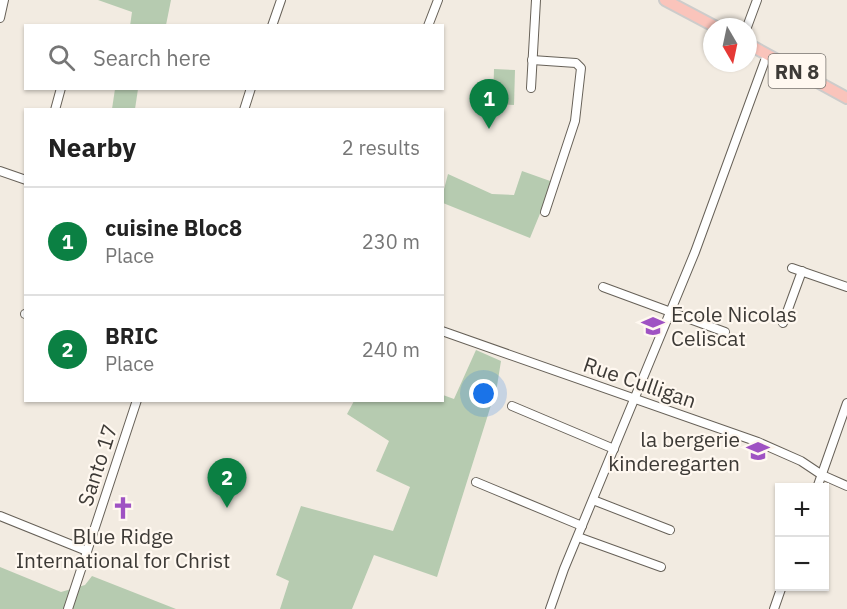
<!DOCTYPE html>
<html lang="en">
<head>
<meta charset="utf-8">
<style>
  :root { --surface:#fff; --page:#f2f2f2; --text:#222; --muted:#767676; --line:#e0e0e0; --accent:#0b8043 }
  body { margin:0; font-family:"IBM Plex Sans",sans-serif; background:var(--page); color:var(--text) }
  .controls { position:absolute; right:18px; bottom:18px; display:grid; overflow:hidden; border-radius:0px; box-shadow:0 2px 4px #0004 }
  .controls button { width:54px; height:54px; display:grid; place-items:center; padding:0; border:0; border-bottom:2px solid var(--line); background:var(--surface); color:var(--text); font:30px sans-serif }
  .compass { position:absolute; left:703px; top:18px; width:54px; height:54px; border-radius:50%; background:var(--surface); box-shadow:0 2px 4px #0004; rotate:171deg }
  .you { position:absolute; left:484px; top:394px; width:21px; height:21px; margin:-15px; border:4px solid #fff; border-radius:50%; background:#1a73e8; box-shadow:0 0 0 9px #1a73e833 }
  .badge { display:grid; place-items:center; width:39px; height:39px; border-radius:50%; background:var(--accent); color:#fff; font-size:20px; font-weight:700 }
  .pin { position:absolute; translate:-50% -50px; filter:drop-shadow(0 2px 3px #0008) }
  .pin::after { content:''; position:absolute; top:32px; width:21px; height:18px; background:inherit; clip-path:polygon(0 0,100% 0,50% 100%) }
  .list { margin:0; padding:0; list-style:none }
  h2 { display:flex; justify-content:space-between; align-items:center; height:78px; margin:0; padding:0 24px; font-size:26px }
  h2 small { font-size:20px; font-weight:400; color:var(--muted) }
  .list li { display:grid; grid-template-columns:39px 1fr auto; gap:18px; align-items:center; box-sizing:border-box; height:108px; padding:0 24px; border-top:2px solid var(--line) }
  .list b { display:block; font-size:22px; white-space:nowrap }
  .list p { margin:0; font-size:20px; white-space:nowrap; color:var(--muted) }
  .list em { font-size:20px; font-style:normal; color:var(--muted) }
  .icon { flex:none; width:33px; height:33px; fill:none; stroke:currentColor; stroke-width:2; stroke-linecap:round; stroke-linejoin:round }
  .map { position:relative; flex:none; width:847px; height:609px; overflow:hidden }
  .search { position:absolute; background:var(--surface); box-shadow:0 2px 4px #0004; left:24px; top:24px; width:420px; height:66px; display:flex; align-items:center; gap:15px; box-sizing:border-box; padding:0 21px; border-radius:0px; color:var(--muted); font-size:22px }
  .panel { position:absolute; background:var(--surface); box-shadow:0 2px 4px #0004; left:24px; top:108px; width:420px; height:294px; border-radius:0px }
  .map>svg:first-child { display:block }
  .green { fill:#b6cbb0 }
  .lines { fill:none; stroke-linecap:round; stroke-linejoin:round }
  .minor-casing { stroke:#676158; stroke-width:10 }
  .major-casing { stroke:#cdcccb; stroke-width:14 }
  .minor { stroke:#fff; stroke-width:8 }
  .major { stroke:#fac4bb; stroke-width:10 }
  .labels { text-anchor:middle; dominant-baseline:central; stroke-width:4.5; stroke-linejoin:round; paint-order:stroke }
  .shield { fill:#fff8f0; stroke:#77736e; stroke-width:1.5 }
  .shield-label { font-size:20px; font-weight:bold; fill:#3d3a36 }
  .poi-label { font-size:21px; fill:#3d3a36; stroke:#fff8f0; text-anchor:start }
  .street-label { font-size:21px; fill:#3d3a36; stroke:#fff8f0 }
</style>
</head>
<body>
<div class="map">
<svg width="847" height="609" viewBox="0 0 847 609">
  <rect width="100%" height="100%" fill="#f2ebe1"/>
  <g class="green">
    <path d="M98 0H171L166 25 130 26 132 12Z"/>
    <path d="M494 69 515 70 514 105 493 104Z"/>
    <path d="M115 89H138L135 109H112Z"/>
    <path d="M522 171 553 182 530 238 443 203V193L448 174 492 194 514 195Z"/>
    <path d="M476 350 501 361 497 386 437 577 374 555 352 609H280L289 581 276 575 301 506 393 531 410 487 376 471 389 441 347 414 354 401 442 400 443 395 454 399Z"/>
    <path d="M0 567 61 592 85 585 92 576 176 609H0Z"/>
  </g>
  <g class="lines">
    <g class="minor-casing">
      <g id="minor">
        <path d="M0 18 4 0"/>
        <path d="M272 26 281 0"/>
        <path d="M428 26 438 0"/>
        <path d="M747 27 757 0"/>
        <path d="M532 60 576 63 581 68 575 121 545 212"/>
        <path d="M531 88 536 0"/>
        <path d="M55 110 61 88"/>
        <path d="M244 110 251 88"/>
        <path d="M0 171 26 180"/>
        <path d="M792 268 847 287"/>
        <path d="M603 287 725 332"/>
        <path d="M25 314H26"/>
        <path d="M783 323 802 271"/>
        <path d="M442 331 758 442 801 461 822 475 847 486"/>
        <path d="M512 406 614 449"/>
        <path d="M476 482 582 526"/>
        <path d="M817 488 847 403"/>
        <path d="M593 500 670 530"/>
        <path d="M0 516 87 551"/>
        <path d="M578 537 661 567"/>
        <path d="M68 609 137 400"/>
        <path d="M550 609 564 569 695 252 767 55"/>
        <path d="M774 609 782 586"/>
      </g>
    </g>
    <g class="major-casing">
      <g id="major">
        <path d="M665 0 716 27"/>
        <path d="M748 44 847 98"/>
      </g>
    </g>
    <use href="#minor" class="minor"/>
    <use href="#major" class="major"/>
  </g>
  <defs>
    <g id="school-bare" transform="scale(1.8)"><path d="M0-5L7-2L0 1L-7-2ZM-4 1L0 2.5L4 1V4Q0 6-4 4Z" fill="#9f52c3" stroke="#fff8f0" stroke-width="2.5" paint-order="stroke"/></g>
    <g id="church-bare" transform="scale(1.8)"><path d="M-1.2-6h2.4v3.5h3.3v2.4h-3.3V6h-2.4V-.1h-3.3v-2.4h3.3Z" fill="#9f52c3" stroke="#fff8f0" stroke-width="2.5" paint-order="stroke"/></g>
  </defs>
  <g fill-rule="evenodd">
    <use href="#school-bare" x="653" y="326"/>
    <use href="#school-bare" x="758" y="451"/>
    <use href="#church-bare" x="123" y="508"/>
  </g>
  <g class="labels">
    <rect class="shield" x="768.5" y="54" width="57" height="34" rx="4.5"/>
    <g class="shield-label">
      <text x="797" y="71">RN 8</text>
    </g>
    <g class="poi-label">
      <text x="671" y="314">Ecole Nicolas<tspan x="671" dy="24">Celiscat</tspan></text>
      <text x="740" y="439" text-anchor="end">la bergerie<tspan x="740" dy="24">kinderegarten</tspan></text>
      <text x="123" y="536" text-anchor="middle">Blue Ridge<tspan x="123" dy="24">International for Christ</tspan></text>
    </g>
    <g class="street-label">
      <text transform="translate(640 382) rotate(19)">Rue Culligan</text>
      <text transform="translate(97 465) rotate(-72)">Santo 17</text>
    </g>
  </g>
</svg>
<div class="controls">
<button>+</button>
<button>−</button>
</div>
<svg class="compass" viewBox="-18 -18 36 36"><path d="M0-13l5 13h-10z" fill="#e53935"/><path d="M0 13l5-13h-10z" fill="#767676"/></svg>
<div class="you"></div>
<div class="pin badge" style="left:489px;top:129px">1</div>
<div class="pin badge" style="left:227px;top:508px">2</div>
<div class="search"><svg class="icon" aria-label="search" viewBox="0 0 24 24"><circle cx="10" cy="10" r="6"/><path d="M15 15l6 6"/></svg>Search here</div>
<section class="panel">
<h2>Nearby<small>2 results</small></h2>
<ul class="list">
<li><span class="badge">1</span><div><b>cuisine Bloc8</b><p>Place</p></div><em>230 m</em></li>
<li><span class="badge">2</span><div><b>BRIC</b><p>Place</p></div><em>240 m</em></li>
</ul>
</section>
</div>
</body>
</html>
